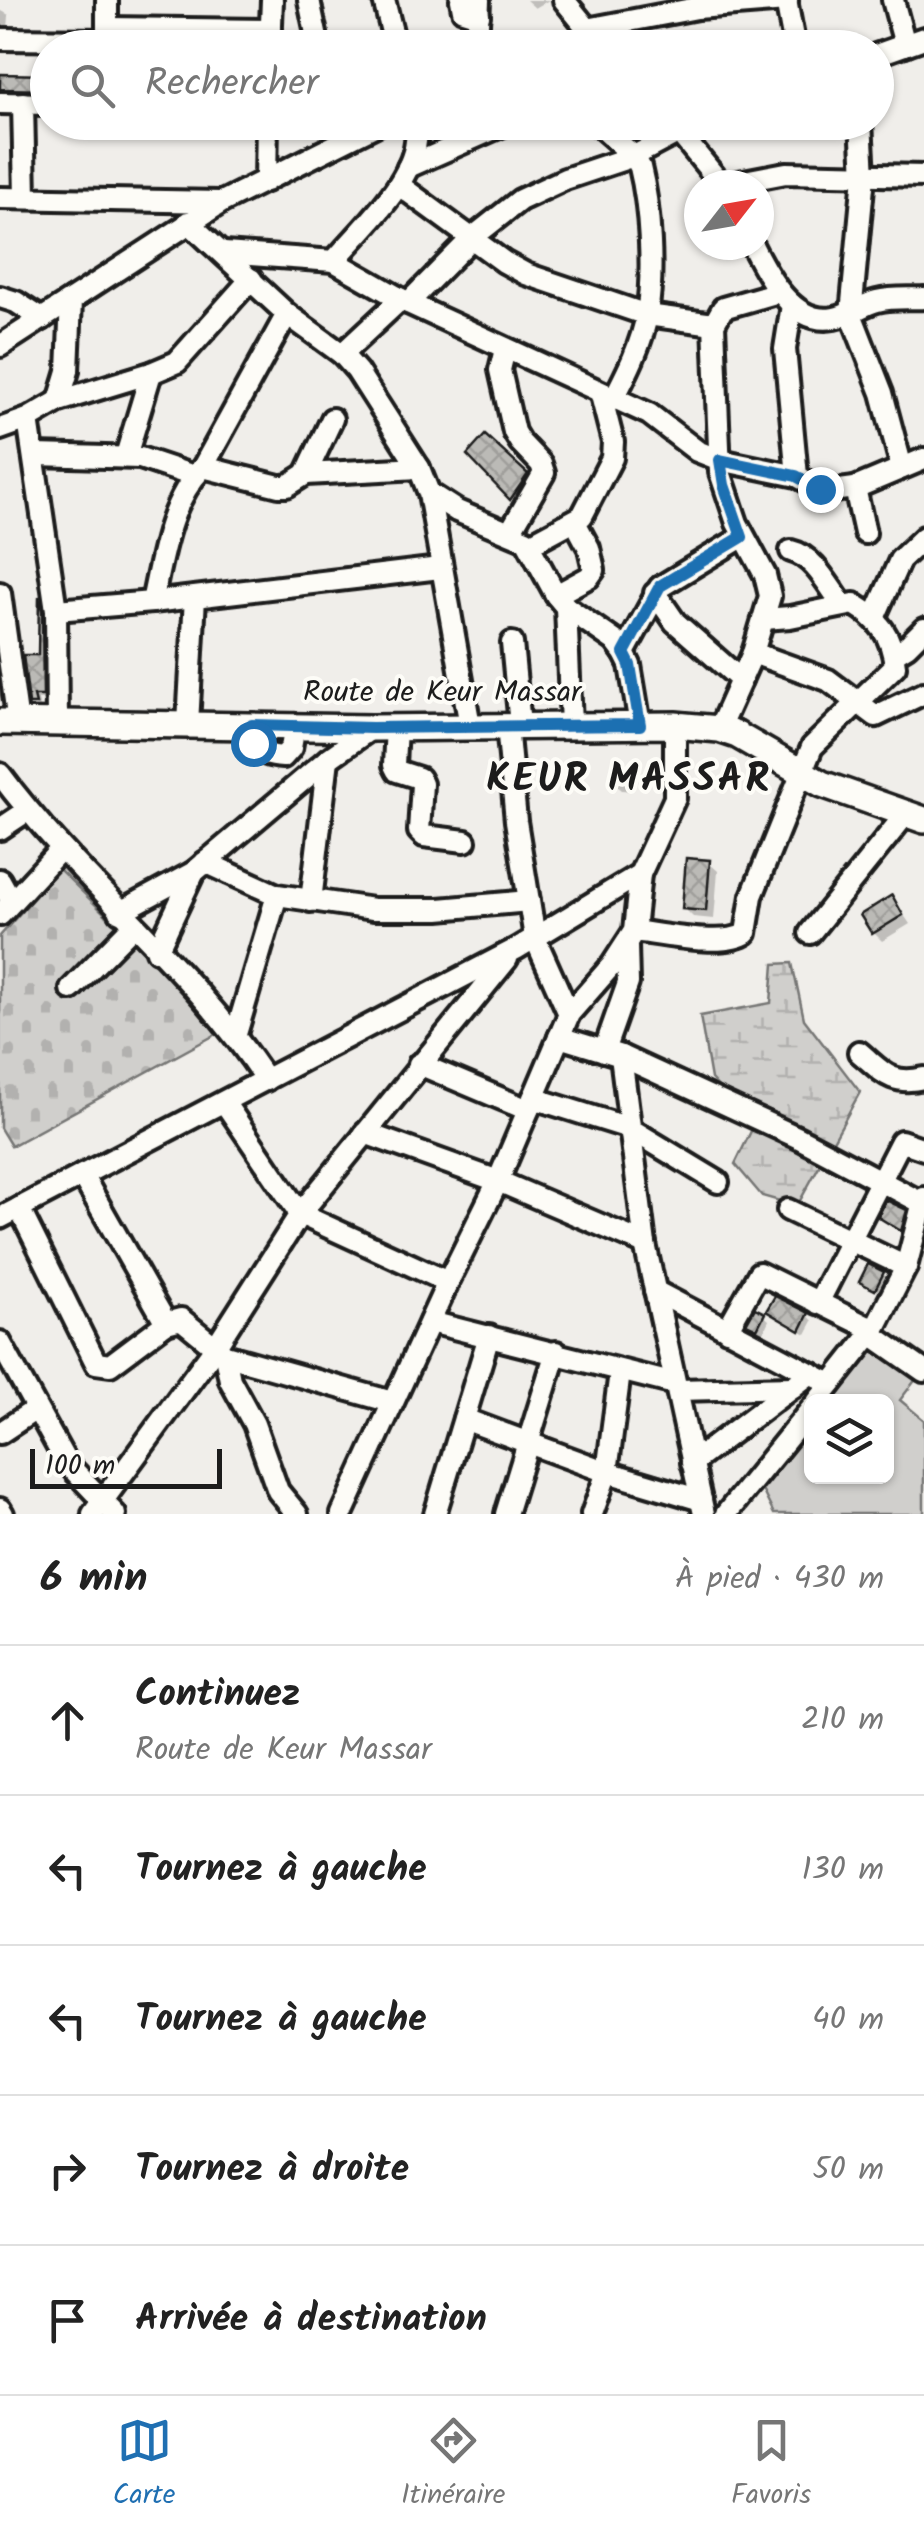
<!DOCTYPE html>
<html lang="fr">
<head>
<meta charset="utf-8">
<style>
  :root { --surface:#fff; --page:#f6f6f6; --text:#222; --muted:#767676; --line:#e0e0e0; --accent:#1f6fb2 }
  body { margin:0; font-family:Kalam,sans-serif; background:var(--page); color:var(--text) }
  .controls { position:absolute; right:30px; bottom:30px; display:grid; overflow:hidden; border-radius:15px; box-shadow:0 2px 8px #0004 }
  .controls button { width:90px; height:90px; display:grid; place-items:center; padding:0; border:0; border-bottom:2px solid var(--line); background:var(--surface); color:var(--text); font:50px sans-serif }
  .compass { position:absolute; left:684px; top:170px; width:90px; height:90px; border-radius:50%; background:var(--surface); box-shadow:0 2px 8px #0004; rotate:59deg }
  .scale { position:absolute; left:30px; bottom:25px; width:192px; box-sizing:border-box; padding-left:10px; border:5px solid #1c1c1c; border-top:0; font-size:28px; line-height:35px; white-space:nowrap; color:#1c1c1c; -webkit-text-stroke:8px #fdfcf7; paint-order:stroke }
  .stop { position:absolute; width:30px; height:30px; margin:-22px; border:8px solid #1f6fb2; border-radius:50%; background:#fff }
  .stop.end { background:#1f6fb2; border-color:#fff; box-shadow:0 2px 10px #0008 }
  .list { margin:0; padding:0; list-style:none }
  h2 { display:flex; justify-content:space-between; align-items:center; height:130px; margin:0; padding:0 40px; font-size:42px }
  h2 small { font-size:32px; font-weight:400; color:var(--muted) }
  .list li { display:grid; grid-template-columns:65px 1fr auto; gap:30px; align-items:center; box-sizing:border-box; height:150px; padding:0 40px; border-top:2px solid var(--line) }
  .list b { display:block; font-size:38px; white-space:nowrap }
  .list p { margin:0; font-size:32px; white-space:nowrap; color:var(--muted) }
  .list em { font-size:32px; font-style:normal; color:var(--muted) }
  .icon { flex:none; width:55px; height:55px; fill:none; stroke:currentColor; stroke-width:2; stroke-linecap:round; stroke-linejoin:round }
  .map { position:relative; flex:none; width:924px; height:1514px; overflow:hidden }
  .search { position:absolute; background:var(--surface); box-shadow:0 2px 8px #0004; left:30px; right:30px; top:30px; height:110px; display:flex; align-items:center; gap:25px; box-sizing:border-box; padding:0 35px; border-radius:55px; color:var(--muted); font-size:38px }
  .sheet { height:880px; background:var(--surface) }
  nav { display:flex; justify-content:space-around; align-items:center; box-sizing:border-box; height:140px; border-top:2px solid var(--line); background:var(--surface); font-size:28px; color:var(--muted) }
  nav a { display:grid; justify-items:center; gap:5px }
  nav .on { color:var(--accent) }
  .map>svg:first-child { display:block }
  .wetland { fill:url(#wetland-marsh); stroke:#767674; stroke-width:2.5 }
  .cemetery { fill:url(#cemetery-stones); stroke:#767674; stroke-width:2.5 }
  .park { fill:#d0cfcc; stroke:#767674; stroke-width:2.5 }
  .shadow { fill:#0003 }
  .building { fill:url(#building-cross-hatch); stroke:#1c1c1c; stroke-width:2.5 }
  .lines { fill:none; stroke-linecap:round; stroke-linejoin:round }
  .minor-casing { stroke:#1c1c1c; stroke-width:28 }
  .major-casing { stroke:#1c1c1c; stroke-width:32 }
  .minor { stroke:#fdfcf7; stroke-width:20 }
  .major { stroke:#fdfcf7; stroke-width:25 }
  .route { stroke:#1f6fb2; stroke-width:12 }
  .labels { text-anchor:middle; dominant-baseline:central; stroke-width:8; stroke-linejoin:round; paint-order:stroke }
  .street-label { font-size:30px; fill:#1c1c1c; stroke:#fdfcf7 }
  .district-label { font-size:40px; font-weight:bold; letter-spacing:2.5px; fill:#1c1c1c; stroke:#fdfcf7 }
</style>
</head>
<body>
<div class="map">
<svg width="924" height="1514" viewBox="0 0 924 1514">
  <defs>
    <pattern id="wetland-marsh" width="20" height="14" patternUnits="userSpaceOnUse" patternTransform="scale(2.5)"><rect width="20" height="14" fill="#d0cfcc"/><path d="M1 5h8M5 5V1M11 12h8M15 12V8" fill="none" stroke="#b2b1af"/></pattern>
    <pattern id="cemetery-stones" width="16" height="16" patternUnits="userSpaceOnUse" patternTransform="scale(2.5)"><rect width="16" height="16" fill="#d0cfcc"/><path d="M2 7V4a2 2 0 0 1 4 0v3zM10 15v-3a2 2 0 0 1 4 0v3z" fill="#b2b1af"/></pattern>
    <pattern id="building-cross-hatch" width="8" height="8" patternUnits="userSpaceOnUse" patternTransform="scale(2.5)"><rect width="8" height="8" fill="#bbbab6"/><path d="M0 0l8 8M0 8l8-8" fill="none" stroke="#a09f9c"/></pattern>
  </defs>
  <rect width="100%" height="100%" fill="#f0eeea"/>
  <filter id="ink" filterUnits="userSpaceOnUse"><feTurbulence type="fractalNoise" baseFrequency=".01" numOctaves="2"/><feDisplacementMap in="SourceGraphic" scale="20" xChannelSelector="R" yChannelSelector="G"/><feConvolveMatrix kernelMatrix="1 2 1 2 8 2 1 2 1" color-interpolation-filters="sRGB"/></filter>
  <g filter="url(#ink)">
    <path class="wetland" d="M792 963 804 1019 860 1092 797 1206 762 1196 735 1164 754 1125 711 1079 700 1016 771 1003 774 964Z"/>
    <path class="cemetery" d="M59 869 224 1030 11 1146 0 1128V936Z"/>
    <path class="park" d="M875 1339 920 1374 900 1400 924 1420V1514H774L760 1486 811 1420 812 1476H886V1402L826 1401Z"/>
    <g class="shadow">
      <path d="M526 0H549L535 8Z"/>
      <path d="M0 10 9 15 8 30 0 31Z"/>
      <path d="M0 77H48V99L0 101Z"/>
      <path d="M486 438 531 481 516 502 470 455Z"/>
      <path d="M41 602 47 618V700H38L40 708 32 703 40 657Z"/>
      <path d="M617 776H627L632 782V791L622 790 616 785Z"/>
      <path d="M709 863 718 871 714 919 693 917 684 908Z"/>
      <path d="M892 898 910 924 882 941 873 932Z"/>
      <path d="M905 1212 911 1218 906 1234 894 1225Z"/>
      <path d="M883 1274 888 1279 881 1293 862 1281Z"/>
      <path d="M769 1311 808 1315 813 1321 806 1334Z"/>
      <path d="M763 1315 769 1320 763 1333 749 1323Z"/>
    </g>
    <g class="building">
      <path d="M0 74 48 75V90L0 89Z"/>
      <path d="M485 435 528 474 510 500 467 455Z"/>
      <path d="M39 596 42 611 43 696H34L36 704H29L23 655H38Z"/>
      <path d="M686 858 710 860 706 911 682 909Z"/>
      <path d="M892 895 903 915 872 934 860 915Z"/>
      <path d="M886 1200 907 1210 901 1231 878 1217Z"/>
      <path d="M868 1264 884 1272 875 1290 859 1282Z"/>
      <path d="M775 1296 809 1313 800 1331 766 1311Z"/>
      <path d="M755 1308 765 1313 757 1329 746 1324Z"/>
    </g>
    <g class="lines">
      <g class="minor-casing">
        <g id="minor">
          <path d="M107 0V38"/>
          <path d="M309 0 319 48"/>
          <path d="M384 0 396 48"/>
          <path d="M461 0 463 10 479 15"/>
          <path d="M564 0 603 48"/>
          <path d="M786 0 795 48"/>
          <path d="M893 0 905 45"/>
          <path d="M107 28 271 30"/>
          <path d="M587 29 697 8 787 1"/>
          <path d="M0 39 107 40"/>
          <path d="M270 48 272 0"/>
          <path d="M477 48 479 0"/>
          <path d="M876 55 924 38"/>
          <path d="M0 103 48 104"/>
          <path d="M23 103 25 198"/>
          <path d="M595 122 634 156 640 167C650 207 654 272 647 314 642 344 627 373 613 400"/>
          <path d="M861 122 864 176 851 314 882 393 902 468"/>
          <path d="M672 124 722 185"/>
          <path d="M408 167 510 122"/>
          <path d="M266 181 267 122"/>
          <path d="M399 185 504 262 526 274 647 315 714 324"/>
          <path d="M723 185 786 173 924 176"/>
          <path d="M0 198 220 202"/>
          <path d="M188 222 287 314 342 354 357 371 419 468 429 493 470 726"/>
          <path d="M752 245C767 275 793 326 834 318 850 315 862 305 877 301 893 297 908 299 924 298"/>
          <path d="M224 253 334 261 408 303 649 414 697 451 720 460 797 476 820 489 832 491 855 488 924 459"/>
          <path d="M334 261C363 227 427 171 415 122"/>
          <path d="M0 297 16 302 42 319"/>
          <path d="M408 303 472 238 520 200 565 179 634 156 698 122"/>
          <path d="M792 305 785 349 797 476"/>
          <path d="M0 346 222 202 382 122"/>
          <path d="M505 349 500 370 514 432 520 442 541 464 544 473 510 532"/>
          <path d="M342 354 401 299"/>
          <path d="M59 401 68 371 71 300"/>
          <path d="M28 419 56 610 57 723"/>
          <path d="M332 419 306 474 419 468"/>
          <path d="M0 429 28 419 59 401 151 373 177 362 251 279"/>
          <path d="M36 455 140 458 194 476"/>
          <path d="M126 456 151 373"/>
          <path d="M203 467 279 486H287L306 474"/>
          <path d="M855 488 865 533"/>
          <path d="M429 493 457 511 526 540 556 595 566 607 615 641 624 653 630 665 640 725"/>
          <path d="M530 544 582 516 612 458 613 442 601 395"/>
          <path d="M791 551C814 556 829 587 842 604"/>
          <path d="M0 593 18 723"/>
          <path d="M655 593 675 622 741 680"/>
          <path d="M556 595 589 577 594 570 589 548 575 522"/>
          <path d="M152 602C162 556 169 502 203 467L287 314"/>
          <path d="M566 607 571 725"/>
          <path d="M56 610 152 602 440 568"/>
          <path d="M875 616 900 560 924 537"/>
          <path d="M512 643 520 725"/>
          <path d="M624 653 660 587 742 537"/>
          <path d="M753 653 828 680 876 716 924 693"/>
          <path d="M894 654 907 646 924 629"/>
          <path d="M188 724 195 597"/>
          <path d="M252 725C253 749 258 755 283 757L291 748 295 726"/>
          <path d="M507 725 516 821 535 938 569 1014"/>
          <path d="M396 727 394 765 397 771 419 778 422 784 419 831 424 836 465 841"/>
          <path d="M719 729 753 653 770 596 765 575 737 523 720 472 714 324 723 308 779 292"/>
          <path d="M0 774C81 883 192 967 266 1080"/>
          <path d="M0 829 27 811"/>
          <path d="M205 862 277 895 373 909H439L529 901"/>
          <path d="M0 880 12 902"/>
          <path d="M311 901 328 759"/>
          <path d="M120 912 194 872 328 759 372 728"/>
          <path d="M0 915 60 850"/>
          <path d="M634 931C660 934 726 948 746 933L752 896 812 747 895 666C892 636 879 619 854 604L790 617 764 619"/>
          <path d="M810 933 905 815"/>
          <path d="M157 951 194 872"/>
          <path d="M71 989 133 926"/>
          <path d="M236 1034 277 895"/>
          <path d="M559 1037 621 1056 797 1137 924 1204"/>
          <path d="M604 1051 628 983 627 946"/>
          <path d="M859 1052C883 1072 891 1086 924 1078"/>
          <path d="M621 1056 645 1244 704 1514"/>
          <path d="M419 1064 528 1110"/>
          <path d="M533 1098 629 1128 718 1182"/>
          <path d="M224 1102 300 1214 448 1282"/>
          <path d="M365 1133 498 1181 645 1244"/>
          <path d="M82 1175 166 1323"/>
          <path d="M19 1208 96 1363 110 1365 166 1323 181 1319 225 1355 392 1402"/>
          <path d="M788 1210 906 1267"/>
          <path d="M0 1218 516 949 640 874 675 798V725"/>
          <path d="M655 1291 831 1384"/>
          <path d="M818 1303 901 1141 924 1149"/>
          <path d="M430 1322 675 1384"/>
          <path d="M727 1330 759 1273 874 1330"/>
          <path d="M871 1334 924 1371"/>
          <path d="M0 1342 66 1462 115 1514"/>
          <path d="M225 1355 230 1380 254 1424 278 1491 297 1514"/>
          <path d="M678 1390 793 1387"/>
          <path d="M817 1402 874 1330 906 1267 924 1198"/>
          <path d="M464 1419 607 1472 701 1500"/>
          <path d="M0 1433 36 1409"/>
          <path d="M692 1463 811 1373"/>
          <path d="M0 1509 3 1514"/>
          <path d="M93 1514 214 1349 300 1214 507 959"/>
          <path d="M342 1514 448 1282 498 1181 569 1014 612 965 634 931 640 874"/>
          <path d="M435 1514 489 1336"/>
          <path d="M506 1514 556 1352"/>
          <path d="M592 1514 607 1472 620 1372"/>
          <path d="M726 1514 812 1408"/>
        </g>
      </g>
      <g class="major-casing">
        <path id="major" d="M0 722 372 728 675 725 719 729 737 735 822 784 924 820"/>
      </g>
      <use href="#minor" class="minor"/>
      <use href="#major" class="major"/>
    </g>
  </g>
  <g class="lines" filter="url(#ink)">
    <path class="route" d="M253 743 252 725 372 728 640 725 630 665 624 653 660 586 742 537 724 485 720 460 796 476 820 489"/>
  </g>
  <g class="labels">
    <g class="street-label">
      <text x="442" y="693">Route de Keur Massar</text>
    </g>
    <g class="district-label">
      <text x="629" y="780">KEUR MASSAR</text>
    </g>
  </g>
</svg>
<div class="controls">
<button><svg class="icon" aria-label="layers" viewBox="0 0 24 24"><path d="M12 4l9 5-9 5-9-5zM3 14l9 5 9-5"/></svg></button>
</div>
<svg class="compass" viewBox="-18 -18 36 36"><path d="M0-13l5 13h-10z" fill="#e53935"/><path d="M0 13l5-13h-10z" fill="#767676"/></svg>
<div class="scale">100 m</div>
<div class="stop" style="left:253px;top:743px"></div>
<div class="stop end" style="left:820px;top:489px"></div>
<div class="search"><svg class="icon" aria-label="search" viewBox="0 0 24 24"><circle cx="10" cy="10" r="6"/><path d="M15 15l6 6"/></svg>Rechercher</div>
</div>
<section class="sheet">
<h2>6 min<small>À pied · 430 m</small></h2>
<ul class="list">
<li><svg class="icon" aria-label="ahead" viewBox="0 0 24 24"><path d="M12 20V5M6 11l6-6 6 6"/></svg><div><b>Continuez</b><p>Route de Keur Massar</p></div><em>210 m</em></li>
<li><svg class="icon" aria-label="left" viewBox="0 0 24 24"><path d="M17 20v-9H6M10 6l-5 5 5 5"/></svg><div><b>Tournez à gauche</b></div><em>130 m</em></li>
<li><svg class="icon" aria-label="left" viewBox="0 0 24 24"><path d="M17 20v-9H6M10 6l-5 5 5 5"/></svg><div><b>Tournez à gauche</b></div><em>40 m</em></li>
<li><svg class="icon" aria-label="right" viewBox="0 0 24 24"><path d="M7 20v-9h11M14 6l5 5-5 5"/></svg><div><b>Tournez à droite</b></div><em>50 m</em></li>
<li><svg class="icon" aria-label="arrive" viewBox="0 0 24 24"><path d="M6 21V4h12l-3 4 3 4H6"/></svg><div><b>Arrivée à destination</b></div></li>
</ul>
</section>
<nav>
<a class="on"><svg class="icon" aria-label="map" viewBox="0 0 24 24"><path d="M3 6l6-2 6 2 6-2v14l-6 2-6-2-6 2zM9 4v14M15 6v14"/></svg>Carte</a>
<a><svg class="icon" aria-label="directions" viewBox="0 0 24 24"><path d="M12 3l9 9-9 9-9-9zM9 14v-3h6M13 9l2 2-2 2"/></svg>Itinéraire</a>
<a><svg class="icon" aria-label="saved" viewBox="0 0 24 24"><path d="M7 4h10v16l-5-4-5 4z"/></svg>Favoris</a>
</nav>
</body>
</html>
